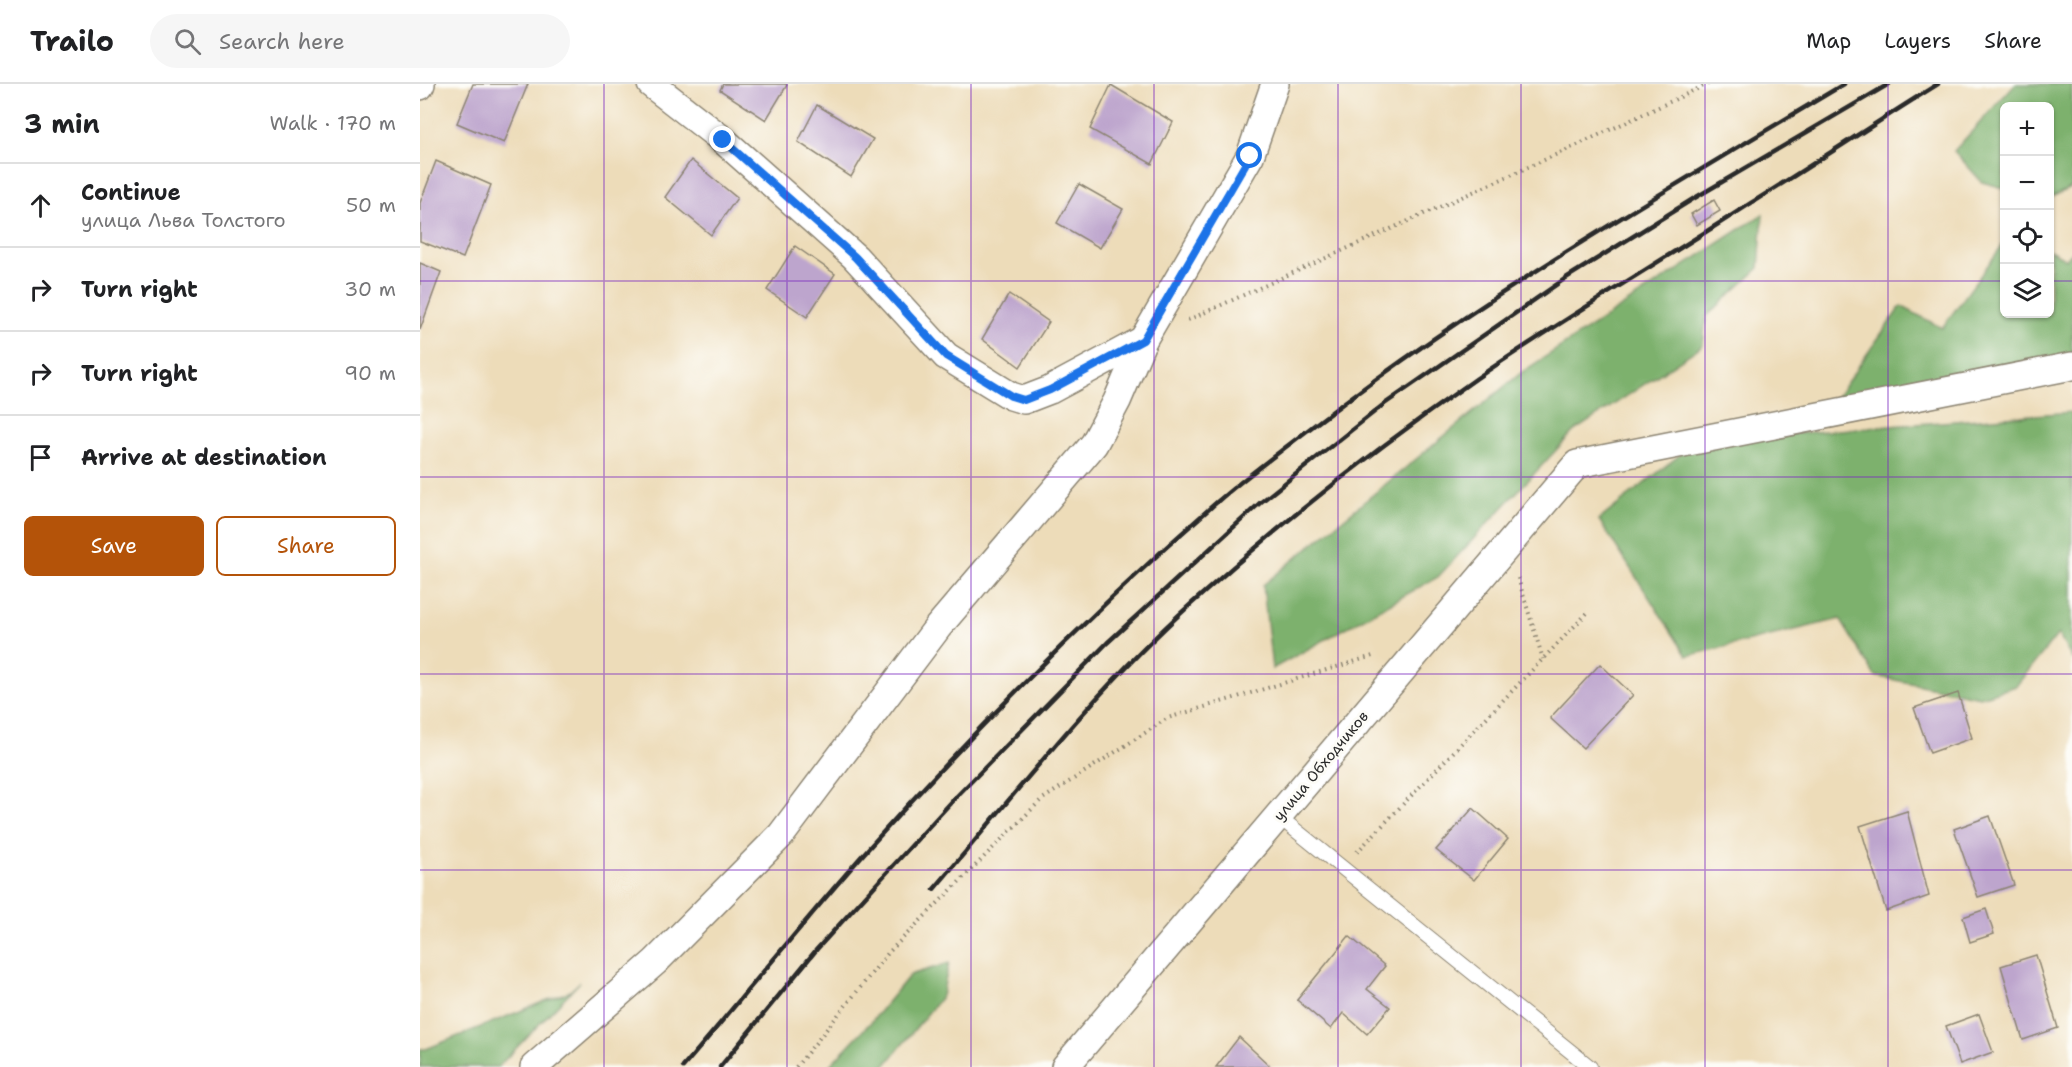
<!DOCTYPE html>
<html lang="en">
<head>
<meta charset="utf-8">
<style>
  :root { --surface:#fff; --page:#f6f6f6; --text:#202124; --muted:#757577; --line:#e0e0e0; --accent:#b45309 }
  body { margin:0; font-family:"Shantell Sans",sans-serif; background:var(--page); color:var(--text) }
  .controls { position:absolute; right:18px; top:18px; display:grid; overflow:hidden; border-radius:9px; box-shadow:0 2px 4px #0004 }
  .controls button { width:54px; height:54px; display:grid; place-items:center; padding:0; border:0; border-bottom:2px solid var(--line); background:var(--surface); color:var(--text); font:30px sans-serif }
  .stop { position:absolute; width:18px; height:18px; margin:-14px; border:4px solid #1a73e8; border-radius:50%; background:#fff }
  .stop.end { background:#1a73e8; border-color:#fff; box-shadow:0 2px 6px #0008 }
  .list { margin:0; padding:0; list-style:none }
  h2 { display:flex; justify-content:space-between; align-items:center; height:78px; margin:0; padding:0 24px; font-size:26px }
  h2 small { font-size:20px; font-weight:400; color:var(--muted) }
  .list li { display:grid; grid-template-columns:39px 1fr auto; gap:18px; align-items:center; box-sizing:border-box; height:84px; padding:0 24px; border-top:2px solid var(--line) }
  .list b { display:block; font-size:22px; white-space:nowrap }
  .list p { margin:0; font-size:20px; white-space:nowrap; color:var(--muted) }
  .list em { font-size:20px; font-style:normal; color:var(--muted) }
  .actions { display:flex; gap:12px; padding:18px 24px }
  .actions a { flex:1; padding:14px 0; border:2px solid var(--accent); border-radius:9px; text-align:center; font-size:21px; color:var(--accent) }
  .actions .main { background:var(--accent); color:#fff }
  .icon { flex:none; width:33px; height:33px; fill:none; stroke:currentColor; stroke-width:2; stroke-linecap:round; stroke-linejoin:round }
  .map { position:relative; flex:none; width:1652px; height:983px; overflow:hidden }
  header { display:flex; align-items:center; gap:36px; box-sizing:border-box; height:84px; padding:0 30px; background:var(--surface); border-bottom:2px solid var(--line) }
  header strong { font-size:28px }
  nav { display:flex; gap:33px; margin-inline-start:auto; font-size:21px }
  .search { width:420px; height:54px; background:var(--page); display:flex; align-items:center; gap:15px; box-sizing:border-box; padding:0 21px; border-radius:33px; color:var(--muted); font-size:22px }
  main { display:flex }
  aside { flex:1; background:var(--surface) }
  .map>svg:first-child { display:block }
  .forest { fill:#7db16d; stroke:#546e4c; stroke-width:1.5 }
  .building { fill:#bda5cd }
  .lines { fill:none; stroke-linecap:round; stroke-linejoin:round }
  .service-casing { stroke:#8c8472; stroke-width:16 }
  .minor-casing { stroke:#8c8472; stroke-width:30 }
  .path { stroke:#8c8472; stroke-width:4; stroke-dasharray:1.5 4.5; stroke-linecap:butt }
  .service { stroke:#fff; stroke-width:14 }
  .minor { stroke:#fff; stroke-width:27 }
  .rail { stroke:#2b2b2b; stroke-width:4.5 }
  .route { stroke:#1a73e8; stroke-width:8 }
  .grid { fill:none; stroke:#7b2cbf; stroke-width:1.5; stroke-opacity:0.55 }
  .labels { text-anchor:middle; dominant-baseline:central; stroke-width:6; stroke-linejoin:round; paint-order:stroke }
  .street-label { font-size:15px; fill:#2b2b2b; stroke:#fdfcf7 }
</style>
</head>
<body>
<header>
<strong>Trailo</strong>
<div class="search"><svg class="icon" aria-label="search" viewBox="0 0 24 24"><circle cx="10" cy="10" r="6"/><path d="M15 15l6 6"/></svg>Search here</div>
<nav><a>Map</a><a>Layers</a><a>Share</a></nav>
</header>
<main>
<aside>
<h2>3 min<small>Walk · 170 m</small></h2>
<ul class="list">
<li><svg class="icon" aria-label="ahead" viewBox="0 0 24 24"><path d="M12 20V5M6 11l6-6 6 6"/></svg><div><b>Continue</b><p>улица Льва Толстого</p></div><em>50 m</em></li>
<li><svg class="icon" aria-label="right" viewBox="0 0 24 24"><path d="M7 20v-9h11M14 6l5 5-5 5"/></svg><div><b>Turn right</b></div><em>30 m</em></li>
<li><svg class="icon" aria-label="right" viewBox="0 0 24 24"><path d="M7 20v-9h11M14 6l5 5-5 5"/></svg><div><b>Turn right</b></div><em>90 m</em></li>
<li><svg class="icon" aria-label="arrive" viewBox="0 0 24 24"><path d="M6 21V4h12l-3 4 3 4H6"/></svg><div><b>Arrive at destination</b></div></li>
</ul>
<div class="actions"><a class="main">Save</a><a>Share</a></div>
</aside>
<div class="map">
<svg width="1652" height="983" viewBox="0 0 1652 983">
  <rect width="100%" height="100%" fill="#fdfcf7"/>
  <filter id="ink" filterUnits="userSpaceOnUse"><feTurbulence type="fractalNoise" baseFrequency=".0167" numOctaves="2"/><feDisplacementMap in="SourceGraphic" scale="12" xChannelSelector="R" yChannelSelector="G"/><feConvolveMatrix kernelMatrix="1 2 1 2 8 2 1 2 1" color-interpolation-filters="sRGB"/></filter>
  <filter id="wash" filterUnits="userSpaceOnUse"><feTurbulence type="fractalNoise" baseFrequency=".008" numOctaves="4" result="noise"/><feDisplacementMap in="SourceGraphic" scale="24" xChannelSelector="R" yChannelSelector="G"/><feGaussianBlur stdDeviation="1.35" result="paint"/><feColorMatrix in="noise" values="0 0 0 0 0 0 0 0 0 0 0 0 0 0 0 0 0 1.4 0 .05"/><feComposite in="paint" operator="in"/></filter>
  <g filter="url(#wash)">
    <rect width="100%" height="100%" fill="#eddcb9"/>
    <g class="forest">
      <path d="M1595 0H1652V103L1630 114V22H1584V104L1562 98 1534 67Z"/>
      <path d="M1343 130 1339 184 1286 233 1283 261 1153 348 1018 493 852 585 843 501 1102 288Z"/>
      <path d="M1584 159V230H1630V166L1646 175 1652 169V282L1404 331 1481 222 1522 244Z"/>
      <path d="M1652 328V575L1638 550 1596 602 1560 613 1455 592 1420 535 1267 572 1179 436 1277 357Z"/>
      <path d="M529 879 522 912 464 983H408L451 938 490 891Z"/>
      <path d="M160 898 78 983H0V965H6L150 907Z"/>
    </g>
    <g id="blocks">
      <g class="building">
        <path d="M53 0H108L84 59 37 39Z"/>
        <path d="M303 0H365L367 1 346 36 300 6Z"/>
        <path d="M691 1 753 38 732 80 670 45Z"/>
        <path d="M397 21 453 55 431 93 378 58Z"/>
        <path d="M271 76 317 114 291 151 245 113Z"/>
        <path d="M16 77 71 101 43 174 0 157V119Z"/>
        <path d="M659 100 703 125 680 164 637 139Z"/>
        <path d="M1294 116 1300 127 1277 141 1271 130Z"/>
        <path d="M375 162 415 190 387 233 347 206Z"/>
        <path d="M0 179 21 188 0 246Z"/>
        <path d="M589 210 629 238 600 283 562 255Z"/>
        <path d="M1180 580 1213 611 1163 664 1130 634Z"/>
        <path d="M1538 609 1552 654 1510 669 1494 624Z"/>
        <path d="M1053 724 1088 755 1054 796 1016 766Z"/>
        <path d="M1487 727 1509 812 1466 827 1440 742Z"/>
        <path d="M1570 732 1594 801 1558 813 1534 745Z"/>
        <path d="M1566 825 1574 850 1550 858 1543 833Z"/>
        <path d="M929 852 965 882 947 905 970 923 947 950 923 929 911 945 877 916Z"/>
        <path d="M1616 871 1638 944 1603 956 1581 882Z"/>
        <path d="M1559 930 1573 968 1540 980 1526 942Z"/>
        <path d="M819 953 851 983H796Z"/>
      </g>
    </g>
  </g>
  <g filter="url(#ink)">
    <use href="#blocks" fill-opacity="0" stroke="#8c8472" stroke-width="1.5"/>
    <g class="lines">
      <g class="service-casing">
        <path id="service" d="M858 732 1170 983"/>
      </g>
      <g class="minor-casing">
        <g id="minor">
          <path d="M231 0 303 56 435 173 526 272 591 312 604 316 630 306 723 256"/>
          <path d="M0 2 1 0"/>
          <path d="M114 983 235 878 361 751 518 543 674 360 697 317 723 256 830 72 855 0"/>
          <path d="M645 983 1157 380 1652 282"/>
        </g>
      </g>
      <g class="path">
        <path d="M768 236 1153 63 1288 0"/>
        <path d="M1098 494 1123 575"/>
        <path d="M937 768 1170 526"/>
        <path d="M376 983 469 868 621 716 748 634 956 571"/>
      </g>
      <use href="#service" class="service"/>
      <use href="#minor" class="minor"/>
      <g class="rail">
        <path d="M514 805C597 708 676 605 771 520 861 439 958 363 1057 294 1146 233 1240 178 1331 119 1394 80 1455 39 1518 0"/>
        <path d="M263 983C325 911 384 837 447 766 557 643 673 526 797 418 822 396 849 376 875 356 1047 221 1237 112 1424 0"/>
        <path d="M300 983 397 865 535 714 687 559 841 418 963 321 1146 194 1273 115 1469 0"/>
      </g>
    </g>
  </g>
  <g class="lines" filter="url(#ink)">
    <path class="route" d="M303 56 435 173 526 272 591 312 604 316 630 306 723 256 830 72"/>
  </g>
  <path class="grid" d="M184 0V983M367 0V983M551 0V983M734 0V983M918 0V983M1101 0V983M1285 0V983M1468 0V983M0 197H1584M1630 197H1652M0 393H1652M0 590H1652M0 786H1652"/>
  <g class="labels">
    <g class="street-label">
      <text transform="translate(901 682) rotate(-50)">улица Обходчиков</text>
    </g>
  </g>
</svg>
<div class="controls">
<button>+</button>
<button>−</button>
<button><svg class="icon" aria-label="locate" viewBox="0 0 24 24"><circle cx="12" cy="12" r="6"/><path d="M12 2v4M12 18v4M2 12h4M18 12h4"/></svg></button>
<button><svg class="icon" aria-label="layers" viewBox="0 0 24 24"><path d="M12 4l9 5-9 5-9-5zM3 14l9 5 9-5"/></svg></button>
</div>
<div class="stop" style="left:830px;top:72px"></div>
<div class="stop end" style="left:303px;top:56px"></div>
</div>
</main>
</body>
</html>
